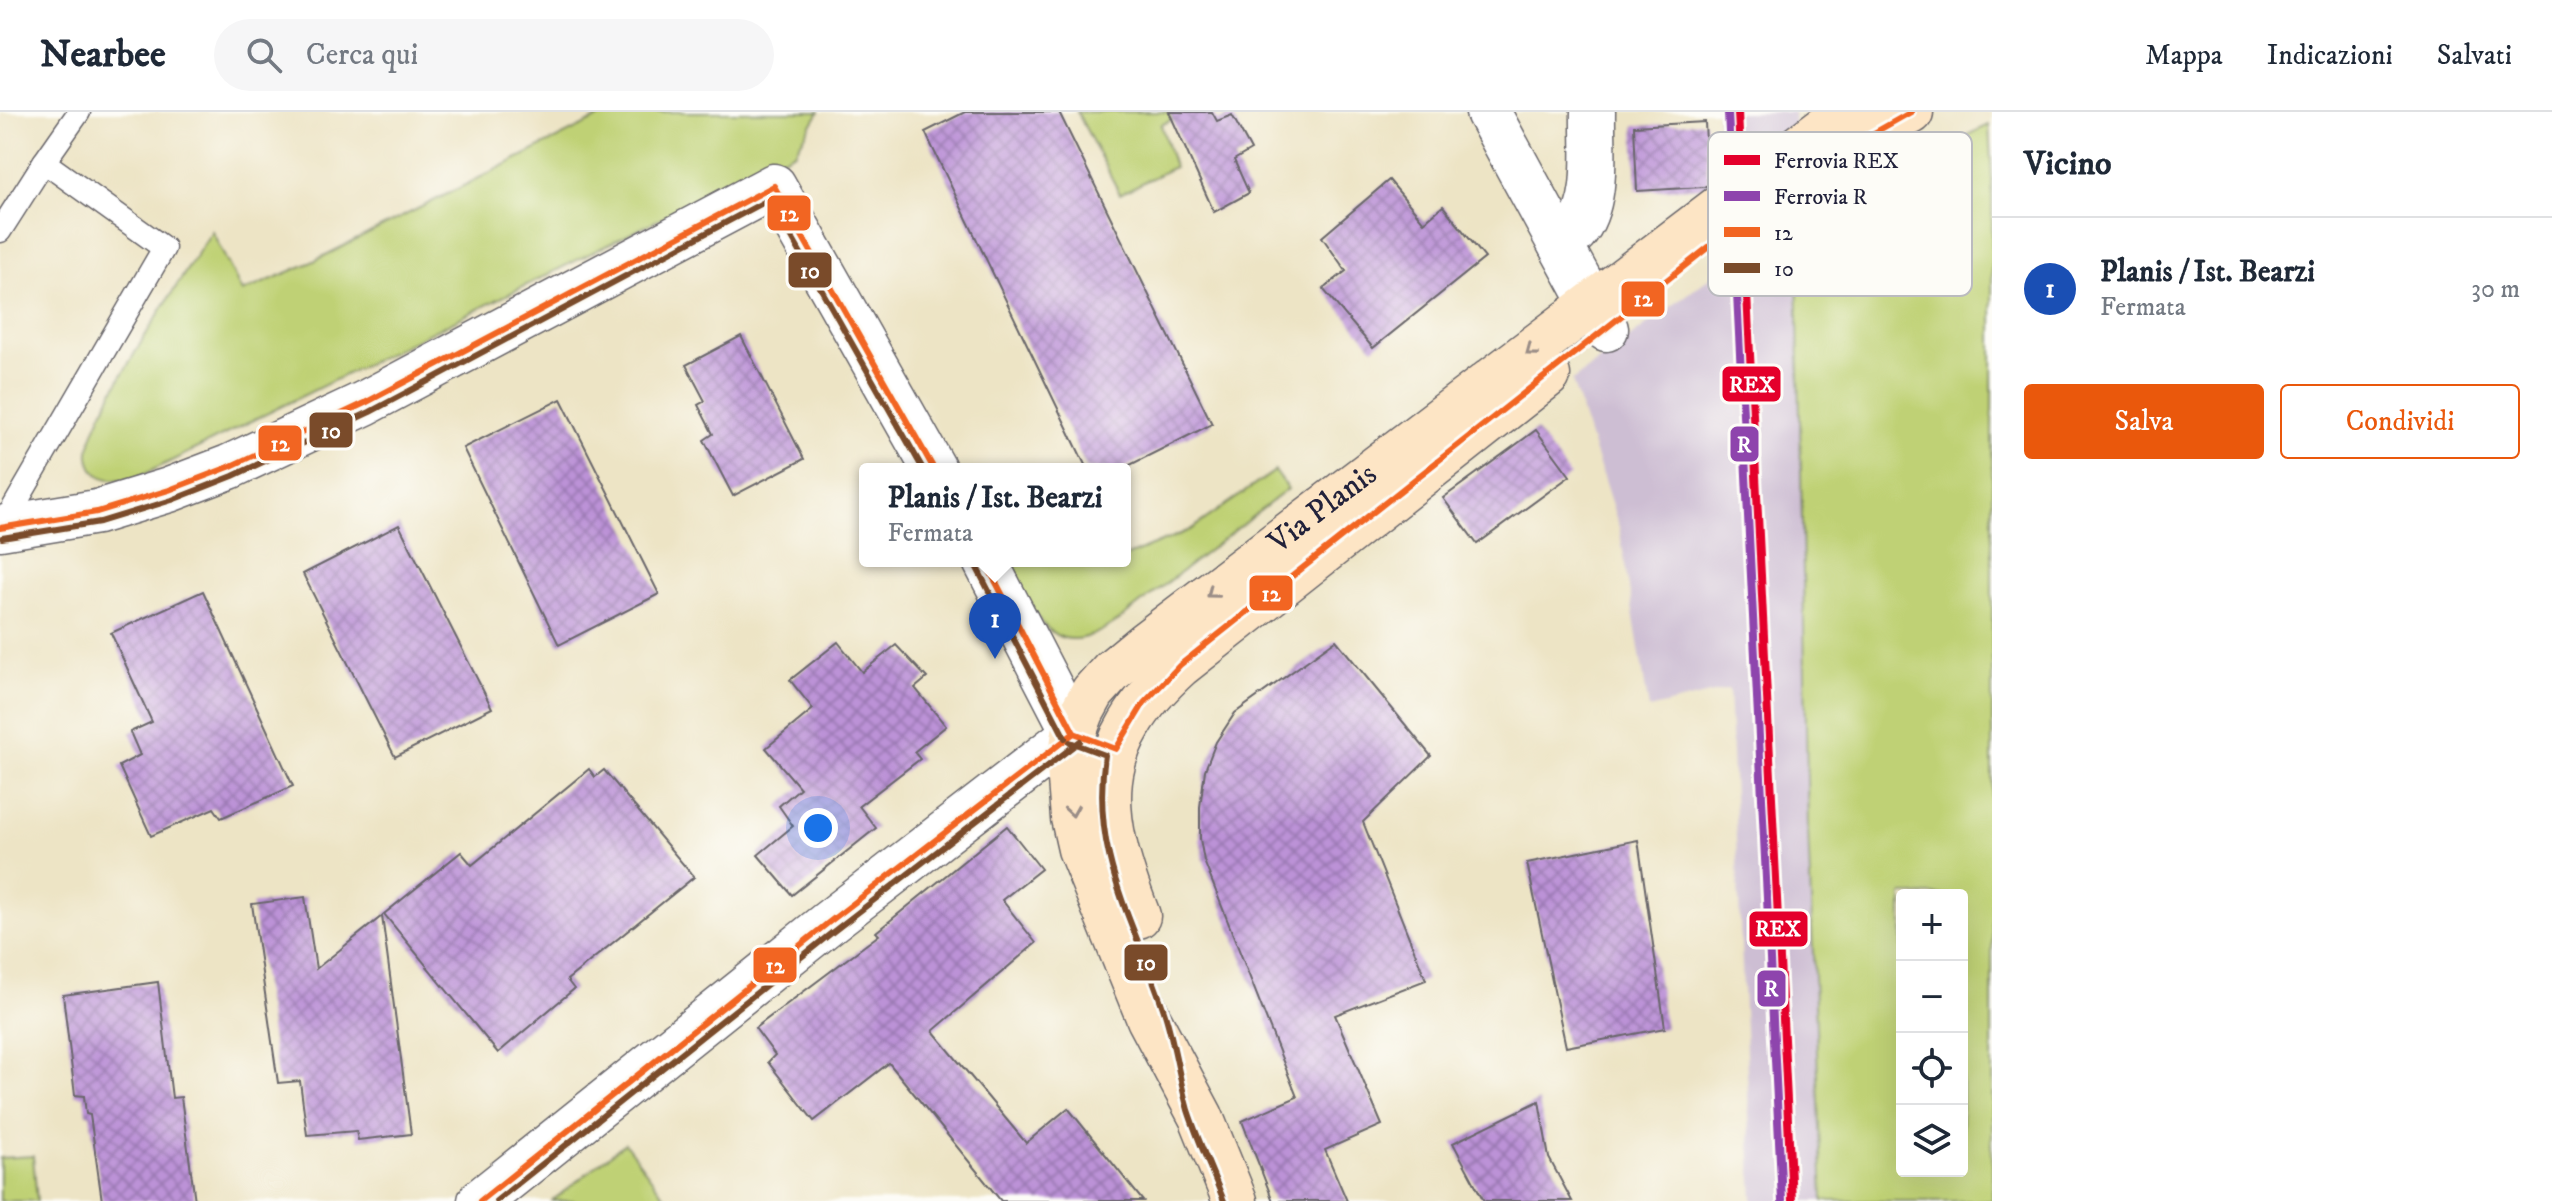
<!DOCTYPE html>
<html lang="it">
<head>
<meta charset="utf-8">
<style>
  :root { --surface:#fff; --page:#f6f6f7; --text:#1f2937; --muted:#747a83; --line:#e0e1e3; --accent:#ea580c }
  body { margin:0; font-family:"IM FELL DW Pica",serif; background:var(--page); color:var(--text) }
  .controls { position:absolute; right:24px; bottom:24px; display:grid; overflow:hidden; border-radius:8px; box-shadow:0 8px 32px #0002 }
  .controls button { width:72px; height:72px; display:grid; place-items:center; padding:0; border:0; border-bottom:2px solid var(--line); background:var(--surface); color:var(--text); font:40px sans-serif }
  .you { position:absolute; left:818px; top:716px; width:28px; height:28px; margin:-20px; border:6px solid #fff; border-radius:50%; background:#1a73e8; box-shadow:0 0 0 12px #1a73e833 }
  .badge { display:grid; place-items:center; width:52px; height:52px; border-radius:50%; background:var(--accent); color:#fff; font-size:26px; font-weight:700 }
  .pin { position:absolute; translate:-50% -66px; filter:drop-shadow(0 2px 4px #0008) }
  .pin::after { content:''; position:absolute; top:42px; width:28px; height:24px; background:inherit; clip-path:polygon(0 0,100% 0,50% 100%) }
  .popup { position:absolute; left:859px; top:351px; width:272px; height:104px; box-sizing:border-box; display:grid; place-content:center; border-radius:8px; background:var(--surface); filter:drop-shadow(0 2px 6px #0005); font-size:26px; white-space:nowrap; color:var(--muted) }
  .popup b { font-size:30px; color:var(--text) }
  .popup::after { content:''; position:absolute; left:50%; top:100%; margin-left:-16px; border:16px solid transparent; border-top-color:var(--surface) }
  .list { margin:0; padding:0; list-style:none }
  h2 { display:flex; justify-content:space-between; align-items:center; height:104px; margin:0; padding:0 32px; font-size:34px }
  h2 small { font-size:26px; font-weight:400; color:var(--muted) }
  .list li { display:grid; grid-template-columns:52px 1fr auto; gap:24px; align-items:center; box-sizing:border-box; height:144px; padding:0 32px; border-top:2px solid var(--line) }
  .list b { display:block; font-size:30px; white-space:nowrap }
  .list p { margin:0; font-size:26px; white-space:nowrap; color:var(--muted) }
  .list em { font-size:26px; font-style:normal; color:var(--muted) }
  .actions { display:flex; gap:16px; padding:24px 32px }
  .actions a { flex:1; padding:18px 0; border:2px solid var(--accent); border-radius:8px; text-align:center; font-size:28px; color:var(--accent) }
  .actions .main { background:var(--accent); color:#fff }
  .icon { flex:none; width:44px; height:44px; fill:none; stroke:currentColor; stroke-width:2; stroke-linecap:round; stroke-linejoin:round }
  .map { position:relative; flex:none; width:1992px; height:1089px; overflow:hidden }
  header { display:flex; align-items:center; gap:48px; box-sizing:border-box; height:112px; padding:0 40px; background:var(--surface); border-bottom:2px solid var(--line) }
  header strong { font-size:38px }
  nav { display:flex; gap:44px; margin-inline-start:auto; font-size:28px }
  .search { width:560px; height:72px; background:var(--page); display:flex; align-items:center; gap:20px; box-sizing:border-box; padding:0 28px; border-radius:44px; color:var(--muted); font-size:30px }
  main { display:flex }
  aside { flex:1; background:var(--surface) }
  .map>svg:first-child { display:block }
  .railway { fill:#cdbed3 }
  .grass { fill:#bfd174; stroke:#707a58; stroke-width:2; fill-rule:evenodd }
  .building { fill:url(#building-cross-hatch) }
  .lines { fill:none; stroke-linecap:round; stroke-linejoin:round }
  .lane-casing { stroke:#69666b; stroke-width:25 }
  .street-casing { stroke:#69666b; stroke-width:47 }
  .secondary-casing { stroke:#69666b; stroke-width:47 }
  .lane { stroke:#fff; stroke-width:22 }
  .street { stroke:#fff; stroke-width:44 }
  .secondary { stroke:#fde5c5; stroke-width:44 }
  .bus-1-casing { stroke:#fdfcf7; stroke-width:12 }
  .bus-2-casing { stroke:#fdfcf7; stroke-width:12 }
  .bus-1 { stroke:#f26522; stroke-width:6 }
  .bus-2 { stroke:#7a4b2a; stroke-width:6 }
  .rail-1-casing { stroke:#fdfcf7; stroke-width:14 }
  .rail-2-casing { stroke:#fdfcf7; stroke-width:14 }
  .rail-1 { stroke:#e4002b; stroke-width:8 }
  .rail-2 { stroke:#8e44ad; stroke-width:8 }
  .oneway { stroke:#9a8d87 }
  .labels { text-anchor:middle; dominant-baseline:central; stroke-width:6; stroke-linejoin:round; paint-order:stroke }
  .street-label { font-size:32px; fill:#22223b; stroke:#fdfcf7 }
  .key { fill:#fdfcf7; stroke:#bbbbbf; stroke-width:2 }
  .key-label { font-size:22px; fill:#22223b }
  .line-badge { stroke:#fdfcf7; stroke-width:3 }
  .badge-label { font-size:22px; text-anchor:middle; font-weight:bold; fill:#fff }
</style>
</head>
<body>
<header>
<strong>Nearbee</strong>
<div class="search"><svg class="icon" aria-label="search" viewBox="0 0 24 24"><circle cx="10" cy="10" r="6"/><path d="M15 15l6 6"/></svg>Cerca qui</div>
<nav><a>Mappa</a><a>Indicazioni</a><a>Salvati</a></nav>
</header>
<main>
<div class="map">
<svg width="1992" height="1089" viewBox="0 0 1992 1089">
  <defs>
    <pattern id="building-cross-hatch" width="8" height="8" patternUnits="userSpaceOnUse" patternTransform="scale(2)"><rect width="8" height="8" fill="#bc92d7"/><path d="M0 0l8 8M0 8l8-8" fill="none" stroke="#9877b0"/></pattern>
  </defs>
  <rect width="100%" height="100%" fill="#fdfcf7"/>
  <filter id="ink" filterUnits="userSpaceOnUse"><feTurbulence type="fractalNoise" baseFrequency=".0125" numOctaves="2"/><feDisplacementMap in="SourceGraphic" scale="16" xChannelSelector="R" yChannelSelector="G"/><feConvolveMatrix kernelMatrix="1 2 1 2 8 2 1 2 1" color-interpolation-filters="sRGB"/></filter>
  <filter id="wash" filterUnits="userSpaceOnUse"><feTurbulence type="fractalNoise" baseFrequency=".006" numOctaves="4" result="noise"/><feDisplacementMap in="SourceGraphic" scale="32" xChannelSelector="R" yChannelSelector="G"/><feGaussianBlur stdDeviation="1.8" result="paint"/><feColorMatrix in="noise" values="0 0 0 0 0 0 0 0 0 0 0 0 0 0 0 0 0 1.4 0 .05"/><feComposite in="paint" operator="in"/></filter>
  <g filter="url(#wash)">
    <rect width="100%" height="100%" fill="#ede4c5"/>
    <path class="railway" d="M1717 0H1794L1808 717 1823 1089H1753L1729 577 1649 597 1619 415 1572 269 1724 155Z"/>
    <g class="grass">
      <path d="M610 0H819L795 40 137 366C116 369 92 371 89 344 85 308 188 157 212 119L242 180 312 150Z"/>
      <path d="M1077 0H1187L1161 13 1174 55 1120 82Z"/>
      <path d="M1989 13 1992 68V1089H1823L1808 717 1796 103ZM1962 783V1059H1902V783Z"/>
      <path d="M1275 359 1288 377 1123 505C1051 558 1038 506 1005 449H1125V445L1190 418Z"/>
      <path d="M625 1031 668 1089H552Z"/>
      <path d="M33 1044 37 1089H0V1046Z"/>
    </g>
    <g id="blocks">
      <g class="building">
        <path d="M965 0H1059L1212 312 1122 357H1087L925 20Z"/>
        <path d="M1169 0H1212L1217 9 1232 3 1251 38 1234 48 1249 81 1214 100Z"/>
        <path d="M1705 10 1708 73 1704 75 1637 79 1634 14Z"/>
        <path d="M1389 68 1424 110 1443 94 1485 146 1373 236 1323 177 1346 159 1322 125Z"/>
        <path d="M741 224 804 347 733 384 704 328 713 322 698 293 705 289 686 253Z"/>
        <path d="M561 287 659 482 559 533 463 336Z"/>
        <path d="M1536 318 1570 364 1477 432 1443 386Z"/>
        <path d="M399 413 492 596 395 645 303 462Z"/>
        <path d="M203 479 293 674 221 706 214 696 151 724 119 654 140 643 130 620 152 610 111 521Z"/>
        <path d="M1336 528 1431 644 1363 710 1426 868 1335 903 1382 1013 1325 1038 1347 1089H1273L1242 1009 1297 985 1204 749 1200 727V695L1205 658 1216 630 1235 601Z"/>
        <path d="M838 530 862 560 896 533 927 566 915 576 946 614 914 640 920 647 859 694 876 716 792 783 758 743 793 714 779 694 800 676 766 636 813 597 790 568Z"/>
        <path d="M589 657 595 665 604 658 694 765 567 868 574 877 498 941 384 802 461 740 472 753Z"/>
        <path d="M1007 714 1041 757 1002 788 1036 831 933 919 1026 1031 1068 996 1143 1089H1001L889 951 814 1009 768 950 775 943 755 916 879 823 876 820Z"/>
        <path d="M1638 728 1665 916 1566 935 1527 751Z"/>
        <path d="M305 785 316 857 382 804 411 1022 358 1028 356 1019 307 1023 300 969 278 971 252 792Z"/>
        <path d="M158 870 172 986 181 985 195 1089H102L90 1003 86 1002 84 984 75 983 63 883Z"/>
        <path d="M1539 989 1549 1046 1572 1089H1484L1453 1031Z"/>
      </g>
    </g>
  </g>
  <g filter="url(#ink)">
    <use href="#blocks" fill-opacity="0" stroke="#69666b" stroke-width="2"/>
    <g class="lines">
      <g class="lane-casing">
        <g id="lane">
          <path d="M44 50 79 0"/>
          <path d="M0 119 44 50 164 136 2 415"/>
        </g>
      </g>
      <g class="street-casing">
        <g id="street">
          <path d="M1488 0 1606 217"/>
          <path d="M1560 132C1565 128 1571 124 1575 120 1600 90 1592 36 1593 0"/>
          <path d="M0 416 97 400 169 378 229 355 365 291 774 74 934 357"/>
          <path d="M480 1089 828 811 1074 621 985 449"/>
        </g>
      </g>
      <g class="secondary-casing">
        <g id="secondary">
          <path d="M1804 64 1879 16 1911 0"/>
          <path d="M1138 804C1097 698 1090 635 1180 553L1548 263"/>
          <path id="s1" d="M1235 1089 1201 1005 1149 907 1080 737 1073 706 1069 655 1074 621 1082 600 1093 580 1112 559 1146 531 1845 0"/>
        </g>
      </g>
      <use href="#lane" class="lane"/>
      <use href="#street" class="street"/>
      <use href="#secondary" class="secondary"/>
      <g class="bus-1-casing">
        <g id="bus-1">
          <path d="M0 416 97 400 169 378 229 355 365 291 774 74 934 357"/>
          <path d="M985 449 1074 621"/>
          <path d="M1074 621 1116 637 1144 591 1180 553 1744 107 1842 39 1911 0"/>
          <path d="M480 1089 828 811 1074 621"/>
        </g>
      </g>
      <g class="bus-2-casing">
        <g id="bus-2">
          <path d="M2 426 100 410 172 388 233 364 370 300 770 87 923 357"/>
          <path d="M976 454 1065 626"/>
          <path d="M1070 630 1105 643C1090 746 1135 809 1165 902 1175 934 1179 966 1188 998 1198 1029 1212 1059 1224 1089"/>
          <path d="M496 1089 834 819 1080 629"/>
        </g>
      </g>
      <use href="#bus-1" class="bus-1"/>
      <use href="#bus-2" class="bus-2"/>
      <g class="rail-1-casing">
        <path id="rail-1" d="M1738 0 1792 1089"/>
      </g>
      <g class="rail-2-casing">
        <path id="rail-2" d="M1728 0 1782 1089"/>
      </g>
      <use href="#rail-1" class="rail-1"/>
      <use href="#rail-2" class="rail-2"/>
    </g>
    <defs><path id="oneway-chevron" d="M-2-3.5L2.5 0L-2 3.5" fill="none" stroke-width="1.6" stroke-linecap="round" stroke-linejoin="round" transform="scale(2)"/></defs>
    <g class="oneway">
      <use href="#oneway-chevron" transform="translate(1531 239) rotate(143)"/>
      <use href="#oneway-chevron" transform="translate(1212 481) rotate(143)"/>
      <use href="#oneway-chevron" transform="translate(1072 699) rotate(81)"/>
    </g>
  </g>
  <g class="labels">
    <g class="street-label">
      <text stroke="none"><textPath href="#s1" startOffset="842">Via Planis</textPath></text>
    </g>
  </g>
  <rect x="1708" y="20" width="264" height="164" rx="12" class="key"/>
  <rect x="1724" y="43" width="36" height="10" fill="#e4002b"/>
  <rect x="1724" y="79" width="36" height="10" fill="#8e44ad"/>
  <rect x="1724" y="115" width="36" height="10" fill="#f26522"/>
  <rect x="1724" y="151" width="36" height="10" fill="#7a4b2a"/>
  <g class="key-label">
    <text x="1774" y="56">Ferrovia REX</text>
    <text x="1774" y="92">Ferrovia R</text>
    <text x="1774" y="128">12</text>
    <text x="1774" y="164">10</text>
  </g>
  <g class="line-badge">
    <rect x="766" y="82" width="46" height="38" rx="8" fill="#f26522"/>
    <rect x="787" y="139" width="46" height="38" rx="8" fill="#7a4b2a"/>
    <rect x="1620" y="168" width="46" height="38" rx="8" fill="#f26522"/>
    <rect x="1721" y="253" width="61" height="38" rx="8" fill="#e4002b"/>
    <rect x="308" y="299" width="46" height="38" rx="8" fill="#7a4b2a"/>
    <rect x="257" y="312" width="46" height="38" rx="8" fill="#f26522"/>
    <rect x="1729" y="313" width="31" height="38" rx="8" fill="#8e44ad"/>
    <rect x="1248" y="462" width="46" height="38" rx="8" fill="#f26522"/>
    <rect x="1748" y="798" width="61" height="38" rx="8" fill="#e4002b"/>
    <rect x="1123" y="831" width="46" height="39" rx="8" fill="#7a4b2a"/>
    <rect x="752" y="834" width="46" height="38" rx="8" fill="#f26522"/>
    <rect x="1756" y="857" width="31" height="39" rx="8" fill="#8e44ad"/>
  </g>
  <g class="badge-label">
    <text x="789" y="109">12</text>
    <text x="810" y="166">10</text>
    <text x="1643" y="194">12</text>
    <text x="1752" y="280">REX</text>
    <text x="331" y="326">10</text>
    <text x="280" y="339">12</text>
    <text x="1744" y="340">R</text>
    <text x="1271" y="489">12</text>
    <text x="1778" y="824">REX</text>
    <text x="1146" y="858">10</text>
    <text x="775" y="861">12</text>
    <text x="1771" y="884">R</text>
  </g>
</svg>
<div class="controls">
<button>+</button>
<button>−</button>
<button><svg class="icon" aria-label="locate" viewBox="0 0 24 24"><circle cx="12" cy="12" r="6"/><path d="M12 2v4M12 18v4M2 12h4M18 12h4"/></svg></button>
<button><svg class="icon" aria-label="layers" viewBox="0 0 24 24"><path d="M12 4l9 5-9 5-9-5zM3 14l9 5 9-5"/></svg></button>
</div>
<div class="you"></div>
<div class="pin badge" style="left:995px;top:547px;background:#1a4fb4">1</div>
<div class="popup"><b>Planis / Ist. Bearzi</b>Fermata</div>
</div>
<aside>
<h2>Vicino<small></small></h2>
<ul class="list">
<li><span class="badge" style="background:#1a4fb4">1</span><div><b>Planis / Ist. Bearzi</b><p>Fermata</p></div><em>30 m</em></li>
</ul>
<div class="actions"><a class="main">Salva</a><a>Condividi</a></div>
</aside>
</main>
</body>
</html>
